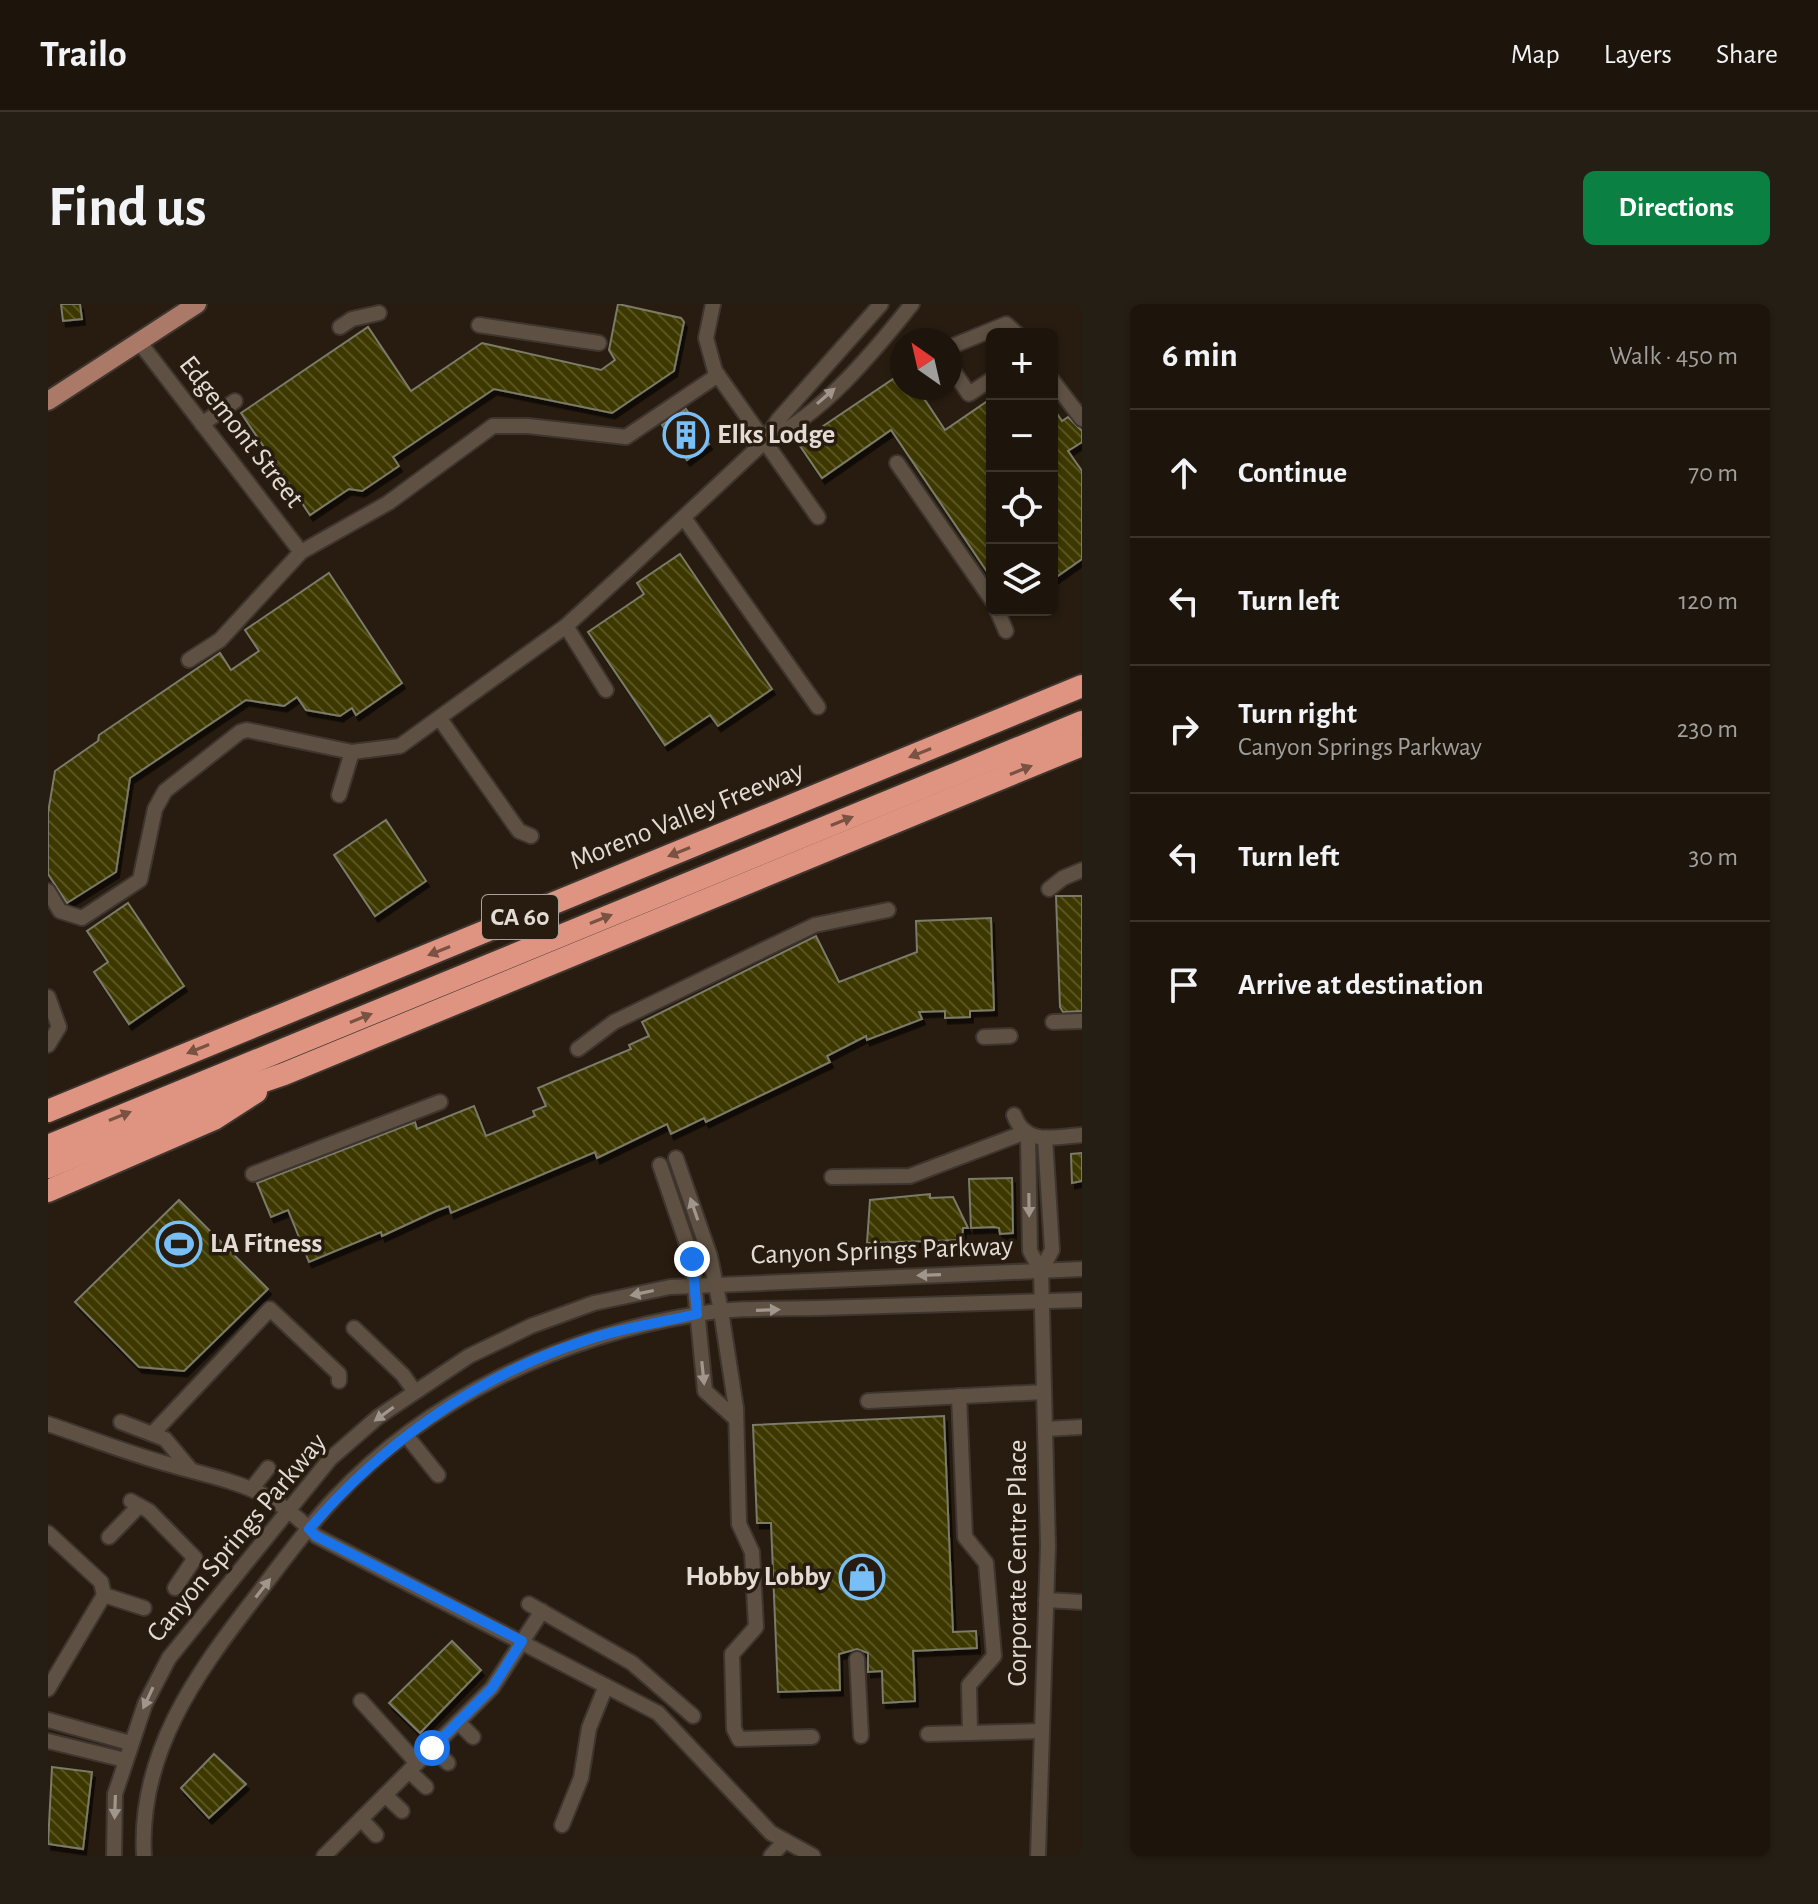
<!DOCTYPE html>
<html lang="en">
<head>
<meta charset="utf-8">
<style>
  :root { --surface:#1d150b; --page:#251e14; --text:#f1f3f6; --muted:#a09f9d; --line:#3b342c; --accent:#0b8043 }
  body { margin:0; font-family:"Alegreya Sans",sans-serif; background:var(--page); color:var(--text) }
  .controls { position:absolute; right:24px; top:24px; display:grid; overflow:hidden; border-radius:12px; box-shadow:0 2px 6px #0004 }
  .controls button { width:72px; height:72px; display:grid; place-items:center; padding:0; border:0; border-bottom:2px solid var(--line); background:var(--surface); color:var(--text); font:40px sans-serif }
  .compass { position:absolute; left:842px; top:24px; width:72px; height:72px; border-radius:50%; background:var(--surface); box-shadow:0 2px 6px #0004; rotate:326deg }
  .stop { position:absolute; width:24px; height:24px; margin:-18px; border:6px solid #1a73e8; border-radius:50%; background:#fff }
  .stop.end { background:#1a73e8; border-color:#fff; box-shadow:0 2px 8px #0008 }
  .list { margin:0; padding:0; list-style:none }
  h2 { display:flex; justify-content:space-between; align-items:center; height:104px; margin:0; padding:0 32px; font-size:34px }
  h2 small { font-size:26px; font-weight:400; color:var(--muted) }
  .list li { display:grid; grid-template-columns:52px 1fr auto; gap:24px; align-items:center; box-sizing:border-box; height:128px; padding:0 32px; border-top:2px solid var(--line) }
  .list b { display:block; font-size:30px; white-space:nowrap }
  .list p { margin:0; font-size:26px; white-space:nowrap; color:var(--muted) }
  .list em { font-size:26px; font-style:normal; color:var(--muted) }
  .icon { flex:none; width:44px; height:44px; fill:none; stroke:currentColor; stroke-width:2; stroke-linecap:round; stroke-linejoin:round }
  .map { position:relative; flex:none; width:1034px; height:1552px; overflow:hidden; border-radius:12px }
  header { display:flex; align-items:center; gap:48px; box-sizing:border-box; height:112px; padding:0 40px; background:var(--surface); border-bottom:2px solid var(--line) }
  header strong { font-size:38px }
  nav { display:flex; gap:44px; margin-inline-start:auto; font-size:28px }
  .intro { display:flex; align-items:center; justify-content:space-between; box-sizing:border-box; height:192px; padding:0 48px }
  h1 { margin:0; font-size:56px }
  .button { padding:20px 36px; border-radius:12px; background:var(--accent); color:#fff; font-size:28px; font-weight:700 }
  main { display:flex; gap:48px; padding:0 48px }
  aside { flex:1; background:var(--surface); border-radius:12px; box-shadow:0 2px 6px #0004 }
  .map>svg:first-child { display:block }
  .building { fill:url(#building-back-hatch); stroke:#7b7a67; stroke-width:2; filter:url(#shadow) }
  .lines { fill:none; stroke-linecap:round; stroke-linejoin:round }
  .minor-casing { stroke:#3e352f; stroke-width:18 }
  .major-casing { stroke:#3e352f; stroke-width:22 }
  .highway-casing { stroke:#3e352f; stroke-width:26 }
  .minor { stroke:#5e5143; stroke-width:14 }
  .major { stroke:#ab7968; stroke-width:18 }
  .highway { stroke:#de9481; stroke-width:22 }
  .oneway { fill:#a1968c }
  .oneway2 { fill:#795242 }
  .route { stroke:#1a73e8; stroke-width:10 }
  .labels { text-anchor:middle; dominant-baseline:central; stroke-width:7; stroke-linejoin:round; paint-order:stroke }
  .shield { fill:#271c0f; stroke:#aba299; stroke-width:2 }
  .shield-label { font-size:26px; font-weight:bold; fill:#e4dcd4 }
  .street-label { font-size:28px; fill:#e4dcd4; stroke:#271c0f }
  .poi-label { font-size:28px; font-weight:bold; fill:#e4dcd4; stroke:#271c0f; text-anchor:start }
</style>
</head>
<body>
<header>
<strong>Trailo</strong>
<nav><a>Map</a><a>Layers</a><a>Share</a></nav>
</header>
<div class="intro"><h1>Find us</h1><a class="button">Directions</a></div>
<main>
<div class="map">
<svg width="1034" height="1552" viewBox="0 0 1034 1552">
  <defs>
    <pattern id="building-back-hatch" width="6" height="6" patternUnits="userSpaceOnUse" patternTransform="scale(2)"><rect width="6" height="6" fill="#3c3800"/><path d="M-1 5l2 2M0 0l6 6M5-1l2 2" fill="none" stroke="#585424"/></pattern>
    <filter id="shadow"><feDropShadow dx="3" dy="5.5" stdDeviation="0" flood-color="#0009"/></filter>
  </defs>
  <rect width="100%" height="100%" fill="#271c0f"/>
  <g class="building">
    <path d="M13 0H32L34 15 15 17Z"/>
    <path d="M570 0 633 14 636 18 626 67 564 109 446 85 345 153 351 162 314 187 301 185 262 211 193 109 320 23 363 87 434 39 553 66 567 56 561 46Z"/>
    <path d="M854 69V84H869L897 126 944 94V275L843 126 774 174 750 139Z"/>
    <path d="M1004 102 1014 117 1020 113 1034 127V138L1020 147 1034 167V255L1004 276Z"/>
    <path d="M638 105 661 140 639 156 614 121Z"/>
    <path d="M632 250 724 385 670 422 662 411 617 441 540 328 596 290 589 279Z"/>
    <path d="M281 269 354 379 308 411 304 404 292 412 258 406 249 393 236 402 198 396 82 474 68 568 19 599 0 570V509L7 467 50 437 51 431 172 349 183 366 211 347 197 326Z"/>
    <path d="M338 516 378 577 327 612 286 551Z"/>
    <path d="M1008 592H1034V707L1015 708 1012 703Z"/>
    <path d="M80 599 136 682 81 720 46 668 60 658 39 627Z"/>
    <path d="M943 614 946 706 922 707V713L897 714V707L871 708 874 715 819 736 818 732 779 752 782 758 658 818 656 814 623 830 619 820 549 854 547 848 403 909 401 902 388 907 334 932 333 928 261 958 240 906 223 913 209 879 367 818 369 825 426 802 438 832 487 812 485 807 498 802 490 784 583 745 581 741 601 732 594 718 768 632 791 678 869 648 868 617Z"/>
    <path d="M1034 849V877L1024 879 1023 850Z"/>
    <path d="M964 874 965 929 952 930 951 924 946 923 923 924 921 875Z"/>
    <path d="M882 890V894L905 893 920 924H915L914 936 819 939 822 896Z"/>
    <path d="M131 896 220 985 136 1067 91 1063 27 998Z"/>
    <path d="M896 1112 905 1328 928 1327 929 1344 865 1347 867 1397 835 1399 834 1367 820 1368V1349L809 1345 791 1350 792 1386 730 1388 723 1219H709L705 1121Z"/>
    <path d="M404 1337 433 1366 372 1429 341 1399Z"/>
    <path d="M166 1450 198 1480 161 1514 133 1484Z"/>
    <path d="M4 1463 44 1468 35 1545 0 1540Z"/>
  </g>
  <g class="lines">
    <g class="minor-casing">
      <g id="minor">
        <path d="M665 0 658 34 667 67 770 213"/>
        <path d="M431 21 551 39"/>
        <path d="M292 23 304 15 331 9"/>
        <path d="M92 39 253 248"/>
        <path d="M902 43 958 20 969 30"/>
        <path d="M902 62 921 90 944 75"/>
        <path d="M1004 76 1034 115"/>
        <path d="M154 120 187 97"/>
        <path d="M716 138C774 111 825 49 864 0"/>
        <path d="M849 159 944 296"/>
        <path d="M636 214 770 403"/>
        <path d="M949 306 958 327"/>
        <path d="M518 322 558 386"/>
        <path d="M141 356 172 336 253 248 340 199 445 122H480L578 133 670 71"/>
        <path d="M392 415 471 527 483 532"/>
        <path d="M291 491 304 448"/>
        <path d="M1001 585 1015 574 1034 566"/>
        <path d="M0 587 12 607 34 614 92 576 107 505 117 487 192 428 199 426 304 448 352 442 518 322 577 268 716 138 730 116 833 0"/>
        <path d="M0 693 11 723 0 741"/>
        <path d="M1005 718 1034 717"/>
        <path d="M936 733 962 732"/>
        <path d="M530 745 566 718 767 621 840 606"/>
        <path d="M966 811C977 842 1006 833 1034 831"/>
        <path d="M980 832 982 947 993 967"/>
        <path d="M628 854 662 952 673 1007 688 1104 691 1220 704 1248 708 1323 684 1350 686 1425 691 1435 764 1433"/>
        <path d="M612 861 644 955 657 1087 688 1115"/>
        <path d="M205 870 392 798"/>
        <path d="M784 873 862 872 975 829"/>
        <path d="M306 1024 355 1071 367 1088"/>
        <path d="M911 1092 917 1233 938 1259 946 1352 921 1381 922 1429"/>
        <path d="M820 1097 996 1088"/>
        <path d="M73 1118 117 1135 143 1166"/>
        <path d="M0 1120C39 1133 77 1148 116 1159 180 1178 220 1180 268 1232L610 1409 723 1529 765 1552"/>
        <path d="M997 1125 1034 1123"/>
        <path d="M106 1128 222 1005 291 1070V1077"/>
        <path d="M358 1131 390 1171"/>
        <path d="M205 1183 220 1164"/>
        <path d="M83 1197 101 1207 147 1254 127 1284"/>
        <path d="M0 1229 53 1278 56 1291 0 1385"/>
        <path d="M61 1233 91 1202"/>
        <path d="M56 1291 96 1304"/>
        <path d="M998 1296 1034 1298"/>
        <path d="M481 1300 584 1359 645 1412"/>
        <path d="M809 1355 813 1432"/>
        <path d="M313 1397 369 1459"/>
        <path d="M0 1416 82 1439"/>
        <path d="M410 1418 425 1433"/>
        <path d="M880 1430 994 1427"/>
        <path d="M0 1437 77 1456"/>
        <path d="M384 1444 400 1459"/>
        <path d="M361 1467 378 1483"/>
        <path d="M337 1491 354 1507"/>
        <path d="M313 1515 328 1531"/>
        <path d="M514 1521 533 1474 541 1424 558 1382"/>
        <path d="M66 1552 67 1490 97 1400 121 1354 282 1155 330 1113 421 1052 483 1022 546 999 622 983 1034 965"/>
        <path d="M96 1552C90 1451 147 1371 206 1295 232 1261 257 1226 286 1195 381 1093 514 1032 650 1010 689 1003 731 1005 772 1004 859 1001 947 999 1034 996"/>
        <path d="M276 1552 444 1384 494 1307"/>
        <path d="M723 1552 737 1537"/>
        <path d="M990 1552 1000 1242 993 967 1004 946 997 834"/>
      </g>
    </g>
    <g class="major-casing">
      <path id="major" d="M0 97 149 0"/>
    </g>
    <g class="highway-casing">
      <g id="highway">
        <path d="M0 807 1034 382"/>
        <path d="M0 842 1034 418"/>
        <path d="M0 863 158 797 236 770 1034 441"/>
        <path d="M0 887 166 815 208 788"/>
      </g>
    </g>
    <use href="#minor" class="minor"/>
    <use href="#major" class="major"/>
    <use href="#highway" class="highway"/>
  </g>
  <defs><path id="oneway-solid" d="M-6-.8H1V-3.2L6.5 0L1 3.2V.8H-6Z" transform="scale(2)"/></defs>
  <g class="oneway">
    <use href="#oneway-solid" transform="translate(778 92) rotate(-41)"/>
    <use href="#oneway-solid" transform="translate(981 901) rotate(89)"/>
    <use href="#oneway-solid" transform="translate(646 905) rotate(-109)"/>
    <use href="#oneway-solid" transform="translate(881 971) rotate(178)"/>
    <use href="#oneway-solid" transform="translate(594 989) rotate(168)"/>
    <use href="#oneway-solid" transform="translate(720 1006) rotate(-2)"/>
    <use href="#oneway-solid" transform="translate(655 1069) rotate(84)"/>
    <use href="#oneway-solid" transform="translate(336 1110) rotate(144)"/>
    <use href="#oneway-solid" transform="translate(215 1284) rotate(-52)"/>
    <use href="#oneway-solid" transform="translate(100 1394) rotate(115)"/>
    <use href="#oneway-solid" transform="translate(67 1503) rotate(92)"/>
  </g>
  <g class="oneway2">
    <use href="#oneway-solid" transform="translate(872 449) rotate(158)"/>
    <use href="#oneway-solid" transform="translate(973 466) rotate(-22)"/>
    <use href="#oneway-solid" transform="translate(794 517) rotate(-22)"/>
    <use href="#oneway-solid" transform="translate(631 548) rotate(158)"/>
    <use href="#oneway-solid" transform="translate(553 615) rotate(-22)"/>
    <use href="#oneway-solid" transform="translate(391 647) rotate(158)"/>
    <use href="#oneway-solid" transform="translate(313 714) rotate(-22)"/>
    <use href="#oneway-solid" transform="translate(150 745) rotate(158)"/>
    <use href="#oneway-solid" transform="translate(72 812) rotate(-22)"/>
  </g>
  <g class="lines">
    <path class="route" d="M384 1444 444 1384 474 1337 268 1232 261 1225C333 1141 425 1075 530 1039 568 1025 610 1019 649 1010L644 955"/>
  </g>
  <defs>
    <g id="building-ring" transform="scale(2.3)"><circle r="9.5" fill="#271c0f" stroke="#78bff8" stroke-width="1.5"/><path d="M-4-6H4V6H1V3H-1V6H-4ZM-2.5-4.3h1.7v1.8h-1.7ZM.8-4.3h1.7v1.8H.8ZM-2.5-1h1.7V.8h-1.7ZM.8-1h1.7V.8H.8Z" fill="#78bff8"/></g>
    <g id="stadium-ring" transform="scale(2.3)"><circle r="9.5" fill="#271c0f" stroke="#78bff8" stroke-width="1.5"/><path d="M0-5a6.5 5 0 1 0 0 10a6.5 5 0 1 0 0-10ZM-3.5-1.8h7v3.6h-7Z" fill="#78bff8"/></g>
    <g id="shop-ring" transform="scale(2.3)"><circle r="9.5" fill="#271c0f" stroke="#78bff8" stroke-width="1.5"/><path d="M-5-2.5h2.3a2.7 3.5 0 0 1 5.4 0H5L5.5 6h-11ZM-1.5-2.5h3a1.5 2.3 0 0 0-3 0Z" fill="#78bff8"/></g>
  </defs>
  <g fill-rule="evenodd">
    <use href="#building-ring" x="638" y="131"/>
    <use href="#stadium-ring" x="131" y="940"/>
    <use href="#shop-ring" x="814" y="1273"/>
  </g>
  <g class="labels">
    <rect class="shield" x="434" y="591" width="76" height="44" rx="6"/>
    <g class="shield-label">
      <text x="472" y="613">CA 60</text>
    </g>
    <g class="street-label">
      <text transform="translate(193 128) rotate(52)">Edgemont Street</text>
      <text transform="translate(639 512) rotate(-22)">Moreno Valley Freeway</text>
      <text transform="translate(834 947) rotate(-2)">Canyon Springs Parkway</text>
      <text transform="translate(189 1234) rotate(-50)">Canyon Springs Parkway</text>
      <text transform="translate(970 1259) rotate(-90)">Corporate Centre Place</text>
    </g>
    <g class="poi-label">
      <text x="669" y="131">Elks Lodge</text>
      <text x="162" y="940">LA Fitness</text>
      <text x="783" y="1273" text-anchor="end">Hobby Lobby</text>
    </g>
  </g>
</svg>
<div class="controls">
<button>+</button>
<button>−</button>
<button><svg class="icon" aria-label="locate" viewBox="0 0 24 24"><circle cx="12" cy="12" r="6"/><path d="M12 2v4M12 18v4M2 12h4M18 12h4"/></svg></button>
<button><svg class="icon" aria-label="layers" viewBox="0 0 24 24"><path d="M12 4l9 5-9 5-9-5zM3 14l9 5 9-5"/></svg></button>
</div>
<svg class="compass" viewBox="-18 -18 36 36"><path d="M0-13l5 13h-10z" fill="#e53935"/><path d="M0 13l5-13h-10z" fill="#a09f9d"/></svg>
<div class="stop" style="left:384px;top:1444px"></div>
<div class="stop end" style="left:644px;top:955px"></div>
</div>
<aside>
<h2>6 min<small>Walk · 450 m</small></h2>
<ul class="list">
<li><svg class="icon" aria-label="ahead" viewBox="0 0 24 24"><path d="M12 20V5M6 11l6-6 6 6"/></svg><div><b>Continue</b></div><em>70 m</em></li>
<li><svg class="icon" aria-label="left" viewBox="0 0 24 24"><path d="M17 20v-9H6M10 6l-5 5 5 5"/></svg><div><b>Turn left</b></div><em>120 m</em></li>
<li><svg class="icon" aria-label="right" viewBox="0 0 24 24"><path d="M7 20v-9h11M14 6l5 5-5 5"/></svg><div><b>Turn right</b><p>Canyon Springs Parkway</p></div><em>230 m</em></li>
<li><svg class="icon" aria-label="left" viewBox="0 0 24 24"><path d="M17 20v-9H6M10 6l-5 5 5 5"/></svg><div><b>Turn left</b></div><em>30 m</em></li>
<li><svg class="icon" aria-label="arrive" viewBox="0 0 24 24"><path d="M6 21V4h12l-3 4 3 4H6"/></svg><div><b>Arrive at destination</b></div></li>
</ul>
</aside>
</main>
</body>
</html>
